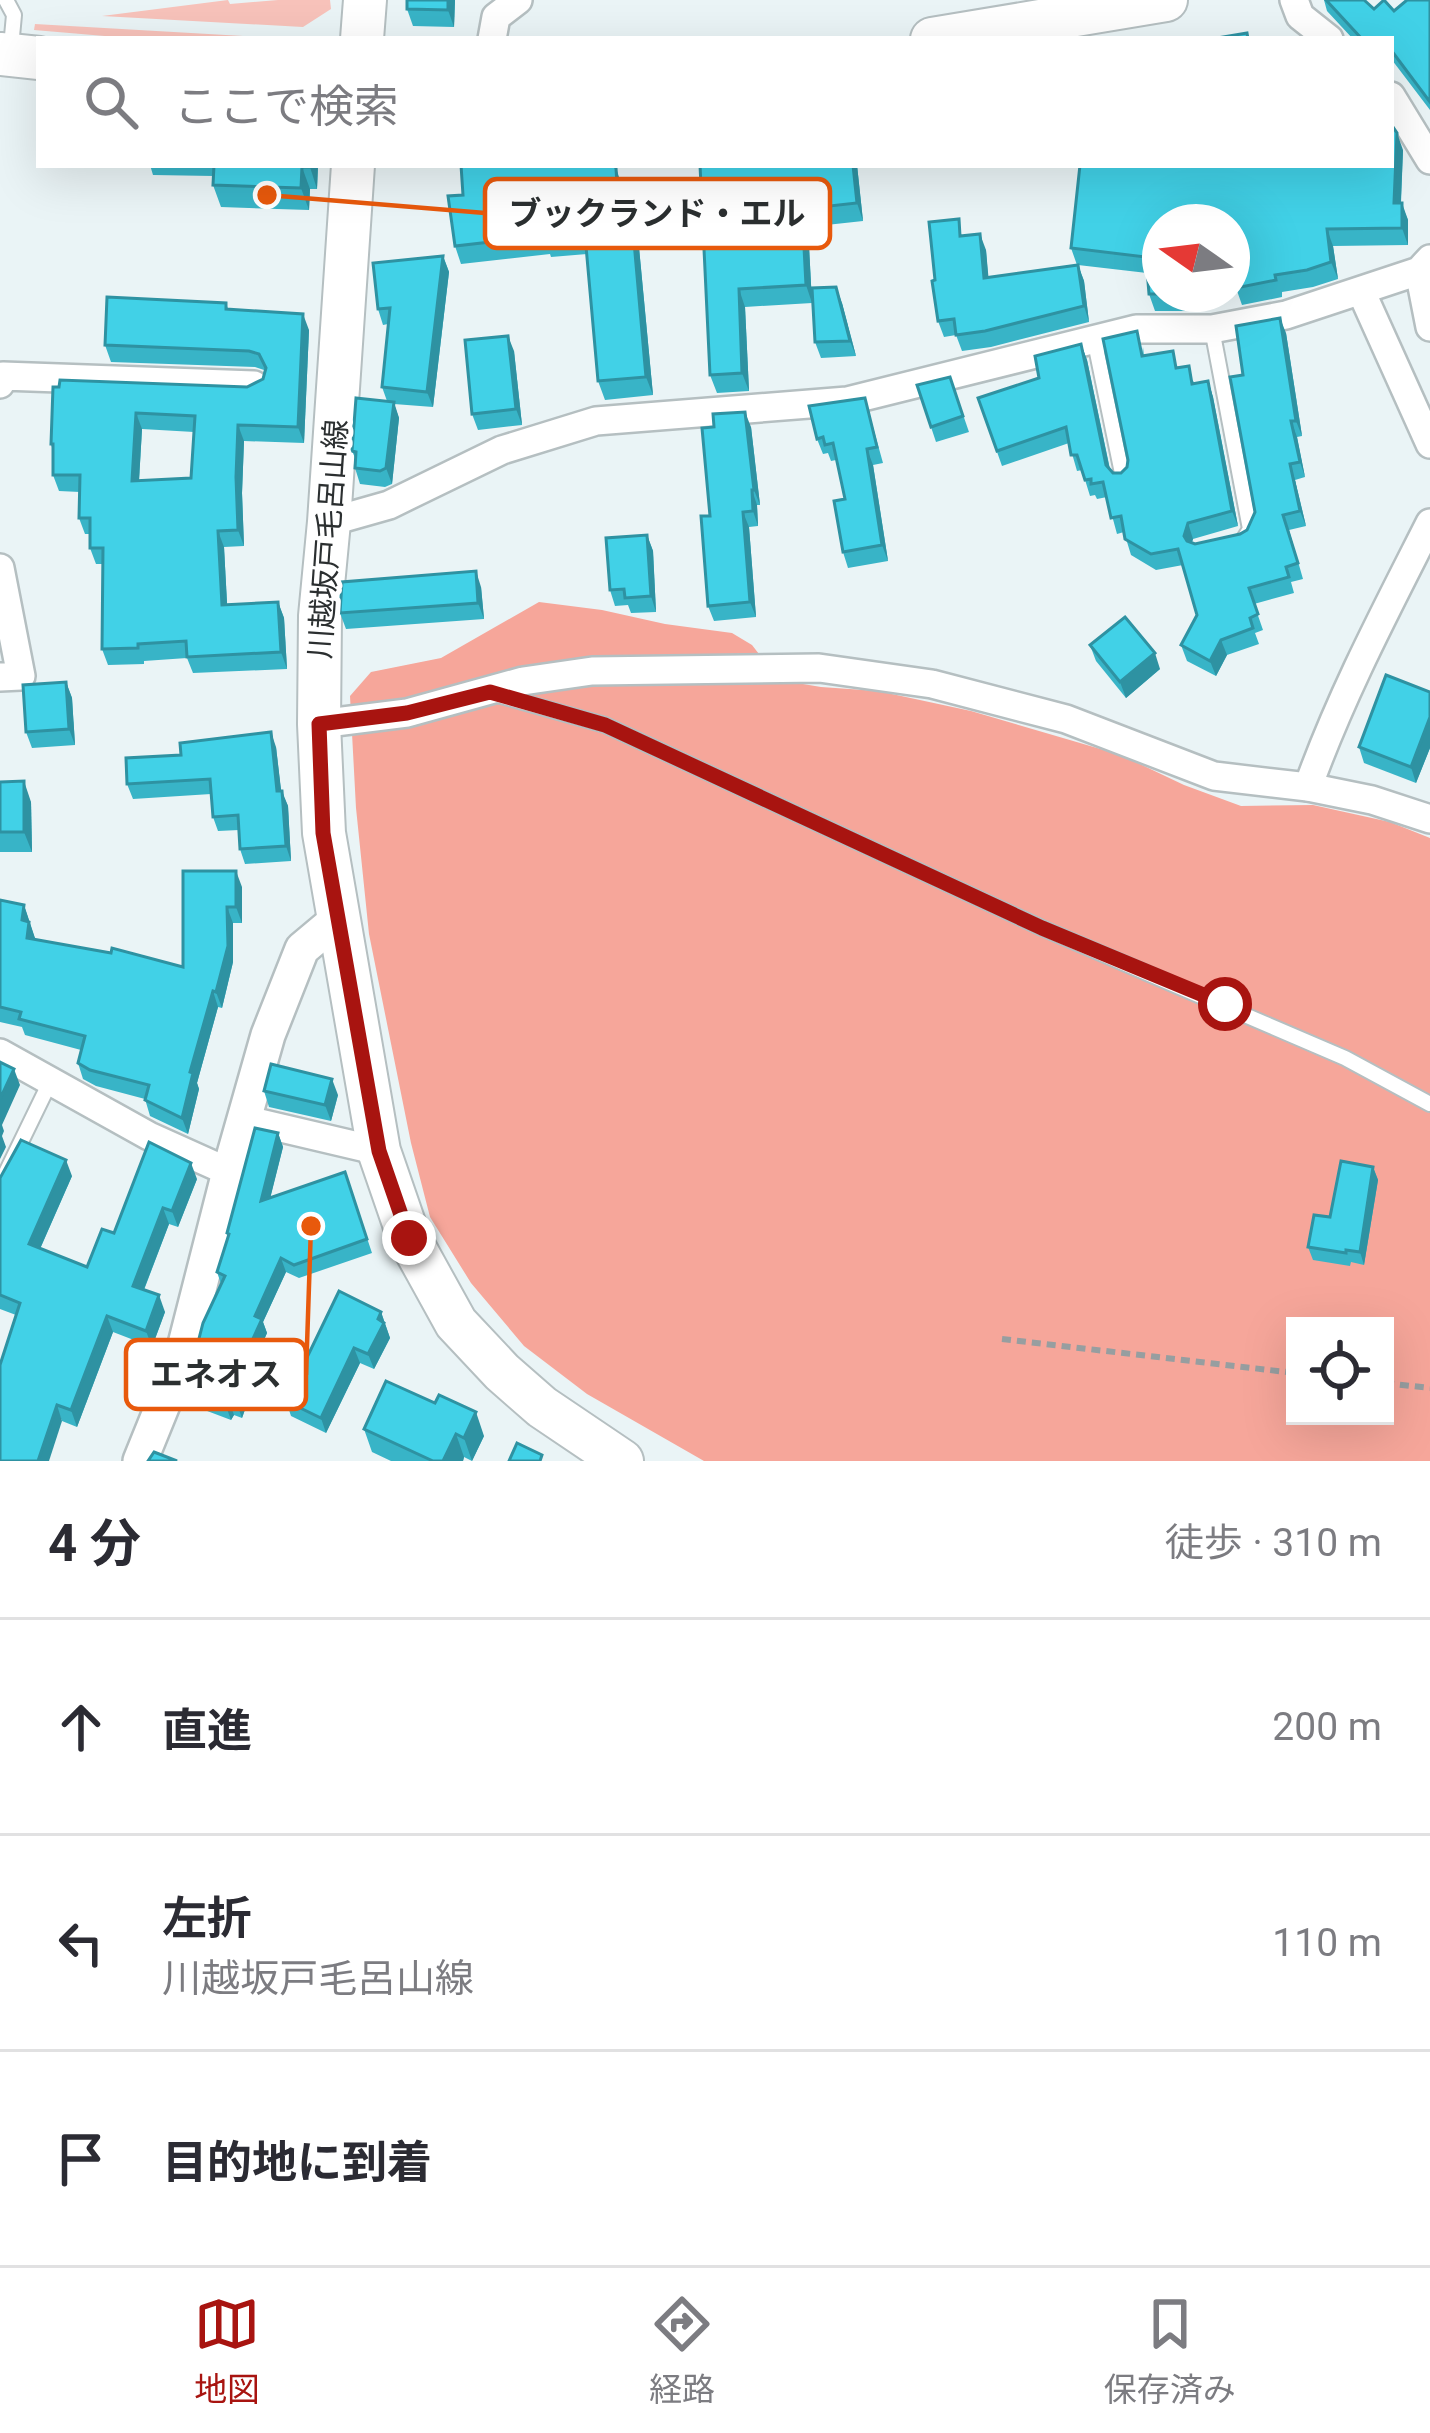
<!DOCTYPE html>
<html lang="ja">
<head>
<meta charset="utf-8">
<style>
  :root { --surface:#fff; --page:#f2f2f3; --text:#2b2b33; --muted:#7c7c81; --line:#e1e1e2; --accent:#a81410 }
  body { margin:0; font-family:Roboto,"Noto Sans JP",sans-serif; background:var(--page); color:var(--text) }
  .controls { position:absolute; right:36px; bottom:36px; display:grid; overflow:hidden; border-radius:0px; box-shadow:0 12px 48px #0002 }
  .controls button { width:108px; height:108px; display:grid; place-items:center; padding:0; border:0; border-bottom:3px solid var(--line); background:var(--surface); color:var(--text); font:60px sans-serif }
  .compass { position:absolute; left:1142px; top:204px; width:108px; height:108px; border-radius:50%; background:var(--surface); box-shadow:0 12px 48px #0002; rotate:284deg }
  .stop { position:absolute; width:36px; height:36px; margin:-27px; border:9px solid #a81410; border-radius:50%; background:#fff }
  .stop.end { background:#a81410; border-color:#fff; box-shadow:0 3px 12px #0008 }
  .list { margin:0; padding:0; list-style:none }
  h2 { display:flex; justify-content:space-between; align-items:center; height:156px; margin:0; padding:0 48px; font-size:51px }
  h2 small { font-size:39px; font-weight:400; color:var(--muted) }
  .list li { display:grid; grid-template-columns:78px 1fr auto; gap:36px; align-items:center; box-sizing:border-box; height:216px; padding:0 48px; border-top:3px solid var(--line) }
  .list b { display:block; font-size:45px; white-space:nowrap }
  .list p { margin:0; font-size:39px; white-space:nowrap; color:var(--muted) }
  .list em { font-size:39px; font-style:normal; color:var(--muted) }
  .icon { flex:none; width:66px; height:66px; fill:none; stroke:currentColor; stroke-width:2; stroke-linecap:round; stroke-linejoin:round }
  .map { position:relative; flex:none; width:1430px; height:1461px; overflow:hidden }
  .search { position:absolute; background:var(--surface); box-shadow:0 12px 48px #0002; left:36px; right:36px; top:36px; height:132px; display:flex; align-items:center; gap:30px; box-sizing:border-box; padding:0 42px; border-radius:0px; color:var(--muted); font-size:45px }
  .sheet { height:804px; background:var(--surface) }
  nav { display:flex; justify-content:space-around; align-items:center; box-sizing:border-box; height:168px; border-top:3px solid var(--line); background:var(--surface); font-size:33px; color:var(--muted) }
  nav a { display:grid; justify-items:center; gap:6px }
  nav .on { color:var(--accent) }
  .map>svg:first-child { display:block }
  .green { fill:#f7c2ba }
  .forest { fill:#f6a69a; fill-rule:evenodd }
  .lines { fill:none; stroke-linecap:round; stroke-linejoin:round }
  .service-casing { stroke:#b5bfc1; stroke-width:18 }
  .minor-casing { stroke:#b5bfc1; stroke-width:32 }
  .tertiary-casing { stroke:#b5bfc1; stroke-width:38 }
  .primary-casing { stroke:#b5bfc1; stroke-width:46 }
  .path { stroke:#979ea0; stroke-width:6; stroke-dasharray:9 6; stroke-linecap:butt }
  .service { stroke:#fff; stroke-width:14 }
  .minor { stroke:#fff; stroke-width:27 }
  .tertiary { stroke:#fff; stroke-width:33 }
  .primary { stroke:#fff; stroke-width:42 }
  .wall { fill:#38b4c7; fill-rule:evenodd }
  .shaded-wall { fill:#2e92a2 }
  .building { fill:#41d1e7; stroke:#2e92a2; stroke-width:3; fill-rule:evenodd }
  .route { stroke:#a81410; stroke-width:15 }
  .labels { text-anchor:middle; dominant-baseline:central; stroke-width:10; stroke-linejoin:round; paint-order:stroke }
  .street-label { font-size:30px; fill:#2b2f30; stroke:#fff }
  .leader { fill:none; stroke:#e8590c; stroke-width:4.5 }
  .callout-dot { fill:#e8590c; stroke:#fff; stroke-width:4.5 }
  .callout { fill:#fff; stroke:#e8590c; stroke-width:4.5 }
  .callout-label { font-size:33px; text-anchor:middle; font-weight:bold; fill:#2b2f30 }
</style>
</head>
<body>
<div class="map">
<svg width="1430" height="1461" viewBox="0 0 1430 1461">
  <rect width="100%" height="100%" fill="#eaf4f6"/>
  <g class="green">
    <path d="M228 0 230 4 278 0H330L331 9 303 27 102 16Z"/>
    <path d="M35 24 296 39H140L34 30Z"/>
  </g>
  <path class="forest" d="M539 602 602 610 665 624 732 633 752 645 779 680 821 687 878 691 971 711 1121 755 1184 785 1241 806 1313 805 1390 822 1430 838V1461H704L587 1394 524 1346 471 1283 430 1217 411 1143 369 934 356 808 350 696 371 672 441 658ZM1295 1326H1385V1416H1295Z"/>
  <g class="lines">
    <g class="service-casing">
      <g id="service">
        <path d="M6 0 14 15 11 47"/>
        <path d="M1212 329 1250 529 1243 540"/>
        <path d="M1094 338 1123 478"/>
        <path d="M494 694 605 725 1042 928 1345 1058 1430 1104"/>
        <path d="M0 1185 51 1080"/>
      </g>
    </g>
    <g class="minor-casing">
      <g id="minor">
        <path d="M1294 0 1300 16 1329 39"/>
        <path d="M492 39 496 17 518 0"/>
        <path d="M1391 96 1430 160"/>
        <path d="M1419 271 1430 327"/>
        <path d="M1361 291 1430 444"/>
        <path d="M0 384 3 376 254 385"/>
        <path d="M329 522 389 505 502 450 596 421 847 401 1136 329H1212L1286 315 1419 271 1430 259"/>
        <path d="M0 568 21 676 0 677"/>
        <path d="M319 724 407 713 523 681 592 671 819 668 932 684 1066 719 1214 776 1308 787 1372 800 1430 819"/>
        <path d="M1308 787C1341 695 1386 610 1430 523"/>
        <path d="M0 1053 149 1136 229 1172"/>
        <path d="M243 1119 379 1151"/>
      </g>
    </g>
    <g class="tertiary-casing">
      <path id="tertiary" d="M140 1461 181 1360 229 1172 268 1035 302 949 339 918"/>
    </g>
    <g class="primary-casing">
      <g id="primary">
        <path d="M362 39 365 0"/>
        <path d="M932 39 1166 0"/>
        <path d="M0 54 39 58"/>
        <path d="M353 165 329 522 320 616 319 724 324 833 379 1151 409 1238 456 1323 502 1372 542 1407 622 1461"/>
      </g>
    </g>
    <g class="path">
      <path d="M1002 1339 1295 1373"/>
      <path d="M1385 1383 1430 1388"/>
    </g>
    <use href="#service" class="service"/>
    <use href="#minor" class="minor"/>
    <use href="#tertiary" class="tertiary"/>
    <use href="#primary" class="primary"/>
  </g>
  <g class="wall">
    <path d="M407 0H455L454 27 413 26 407 9Z"/>
    <path d="M1324 0H1364L1374 9 1394 11 1430 0V110L1392 60 1391 61V39H1353L1327 11Z"/>
    <path d="M1403 150 1401 203 1408 220V245L1333 246 1338 279 1313 287 1282 292V297L1242 305 1236 288 1232 222H1160V294H1187L1188 311H1155L1149 294 1147 273 1078 265 1084 281 1089 322 991 347 962 351 956 335 944 337 938 321 935 280 964 236 986 250 988 277 1077 265 1071 248Z"/>
    <path d="M150 165H318L317 189H310L309 210 221 207 213 185 214 176 153 175Z"/>
    <path d="M700 165H857L863 221 808 227 812 303 745 307 749 391 717 393 710 375Z"/>
    <path d="M622 186 624 219 638 237 653 395 605 400 598 381 587 254 551 257 550 254 461 264 455 246 463 195Z"/>
    <path d="M443 256 449 272 433 407 394 404 399 418 392 484 385 487 360 484 355 468 356 460 352 451 387 401 382 387 388 324 383 325 378 309Z"/>
    <path d="M226 303 228 309 309 330 304 443 244 441 242 493 244 546 224 547 227 604 278 602 284 618 287 669 193 673 187 658 144 661V664L108 665 102 649V564H96L90 548V534H85L79 518 80 492 59 491 53 475V451L51 444 53 387H247L263 379 264 370 255 367 111 362 105 345ZM142 429 194 432 191 478 139 481Z"/>
    <path d="M842 303 856 356 821 358 815 342Z"/>
    <path d="M1286 333 1302 436 1297 437 1305 477 1295 480 1306 526 1289 530 1303 579 1291 582 1294 593 1254 604 1263 630 1255 633 1259 644 1227 655 1216 676 1187 661 1181 645 1197 615 1183 565 1156 570 1131 555 1124 532 1117 534 1107 497 1097 499 1095 495 1090 496 1082 470 1077 471 1069 443 1002 466 978 398 1039 378 1081 344 1087 360 1110 469 1113 473H1121L1127 467 1143 347 1144 356 1179 368 1195 383 1208 381 1213 397 1238 526 1193 539 1192 542 1195 544 1240 534 1247 530 1255 512 1243 375Z"/>
    <path d="M514 351 522 425 478 430 472 414Z"/>
    <path d="M950 377 969 432 936 442 917 385Z"/>
    <path d="M865 398 883 463 873 465 888 561 848 568 843 552 845 499 836 460 831 461 828 453 823 454 817 439Z"/>
    <path d="M751 427 760 505H757L758 526 749 527 756 617 714 621 708 606 710 516Z"/>
    <path d="M647 535 653 551 656 612 631 613 628 605 615 606 610 590Z"/>
    <path d="M481 587 484 619 346 629 340 613Z"/>
    <path d="M1090 645 1160 669 1126 698 1096 661Z"/>
    <path d="M66 682 72 698 75 745 32 748 26 732Z"/>
    <path d="M1430 692V748L1416 783 1364 763 1359 747Z"/>
    <path d="M276 747 281 791 288 806 291 861 245 864 240 849 239 830 218 831 213 817 211 794 133 799 127 784 181 755Z"/>
    <path d="M0 782 31 802 32 852H0Z"/>
    <path d="M242 887V923H233V962L222 1008 218 1007 197 1083 199 1089 188 1134 150 1116 145 1099 96 1086 83 1079 78 1063 81 1050 25 1035 22 1027 0 1022V900L24 905 35 939 183 967Z"/>
    <path d="M264 1091 338 1095 331 1121 269 1107Z"/>
    <path d="M278 1133 283 1147 270 1198 345 1172 372 1253 299 1278 286 1272 263 1322 267 1333 249 1374 253 1387 242 1418 234 1415 231 1420 186 1403 181 1389 221 1284 217 1272 228 1237 227 1233Z"/>
    <path d="M1373 1167 1378 1180 1364 1265 1351 1262 1350 1266 1313 1260 1308 1247 1330 1217Z"/>
    <path d="M72 1176 40 1249 87 1267 114 1233 197 1179 178 1227 169 1224 144 1290 165 1312 152 1347 113 1332 77 1427 62 1421 16 1315 0 1309V1178Z"/>
    <path d="M381 1312 390 1338 374 1369 360 1363 326 1433 291 1416 286 1401Z"/>
    <path d="M364 1429 484 1436 472 1461 464 1457 463 1461H391L372 1452Z"/>
  </g>
  <g class="shaded-wall">
    <path d="M448 0H455L454 27 448 10Z"/>
    <path d="M1397 133 1403 150 1400 220 1394 203Z"/>
    <path d="M310 165H318L317 189 310 167Z"/>
    <path d="M853 165H857L863 221 857 203Z"/>
    <path d="M302 167 310 189 309 210 301 188Z"/>
    <path d="M616 168 622 186 625 238 619 220Z"/>
    <path d="M1402 203 1408 220V245L1402 228Z"/>
    <path d="M802 209 808 227 812 303 806 285Z"/>
    <path d="M632 219 638 237 653 395 646 377Z"/>
    <path d="M1327 229 1333 246 1338 279 1331 262Z"/>
    <path d="M980 234 986 250 990 294 984 278Z"/>
    <path d="M443 256 449 272 433 407 427 392Z"/>
    <path d="M1078 265 1084 281 1089 322 1084 306Z"/>
    <path d="M836 287 842 303 856 356 850 341Z"/>
    <path d="M739 289 745 307 749 391 742 373Z"/>
    <path d="M303 314 309 330 304 443 298 427Z"/>
    <path d="M1280 318 1286 333 1302 436 1296 421Z"/>
    <path d="M508 336 514 351 522 425 516 409Z"/>
    <path d="M1081 344 1087 360 1112 480 1106 465Z"/>
    <path d="M1208 381 1213 397 1238 526 1232 511Z"/>
    <path d="M394 402 399 418 392 484 386 468Z"/>
    <path d="M745 412 751 427 760 505 754 490Z"/>
    <path d="M136 413 142 429 138 497 132 481Z"/>
    <path d="M1291 421 1297 437 1305 477 1300 462Z"/>
    <path d="M238 425 244 441 242 493 244 546 238 530 236 477Z"/>
    <path d="M867 449 873 465 888 561 882 545Z"/>
    <path d="M1290 464 1295 480 1306 526 1300 511Z"/>
    <path d="M752 490 757 505 758 526 753 511Z"/>
    <path d="M743 512 749 527 756 617 750 602Z"/>
    <path d="M1188 523 1193 539 1189 551 1184 536Z"/>
    <path d="M218 531 224 547 228 621 222 605Z"/>
    <path d="M647 535 653 551 656 612 651 596Z"/>
    <path d="M476 571 481 587 484 619 478 603Z"/>
    <path d="M278 602 284 618 287 669 281 652Z"/>
    <path d="M1221 640 1227 655 1216 676 1210 661Z"/>
    <path d="M1155 653 1160 669 1126 698 1120 682Z"/>
    <path d="M66 682 72 698 75 745 69 729Z"/>
    <path d="M1430 717V748L1416 783 1411 767Z"/>
    <path d="M271 732 276 747 283 806 277 791Z"/>
    <path d="M24 781 31 802 32 852 24 832Z"/>
    <path d="M282 791 288 806 291 861 286 846Z"/>
    <path d="M236 871 242 887V923L236 907Z"/>
    <path d="M24 905 35 938 32 954 22 920Z"/>
    <path d="M227 907 233 923V962L222 1008 216 992Z"/>
    <path d="M213 991 218 1007 197 1083 199 1089 188 1134 182 1118 190 1072Z"/>
    <path d="M14 1069 20 1085 2 1125 4 1131 2 1136 6 1147 0 1159V1099Z"/>
    <path d="M332 1079 338 1095 331 1121 325 1105Z"/>
    <path d="M278 1133 283 1147 266 1215 261 1201Z"/>
    <path d="M66 1160 72 1176 35 1260 29 1244Z"/>
    <path d="M191 1163 197 1179 178 1227 172 1211Z"/>
    <path d="M1373 1167 1378 1180 1364 1265 1360 1252Z"/>
    <path d="M163 1208 169 1224 139 1302 133 1286Z"/>
    <path d="M281 1258 286 1272 263 1322 267 1333 249 1374 253 1387 242 1418 237 1404 239 1369 255 1316Z"/>
    <path d="M159 1295 165 1312 152 1347 146 1331Z"/>
    <path d="M381 1312 390 1338 374 1369 368 1354Z"/>
    <path d="M107 1316 113 1332 77 1427 71 1410Z"/>
    <path d="M354 1348 360 1363 326 1433 321 1418Z"/>
    <path d="M229 1401 234 1415 231 1420 226 1406Z"/>
    <path d="M57 1405 62 1421 49 1461H38Z"/>
    <path d="M476 1412 484 1436 472 1461 464 1438Z"/>
    <path d="M456 1434 464 1457 463 1461H443Z"/>
  </g>
  <g class="building">
    <path d="M407 0H448V10L407 9Z"/>
    <path d="M1326 0H1364L1374 9 1384 0 1394 11 1407 0H1430V102L1391 50V39H1362Z"/>
    <path d="M1247 33 1248 39H1217V38Z"/>
    <path d="M1391 124 1397 133 1394 203H1402V228L1327 229 1331 262 1307 270 1275 275 1276 280 1236 288 1232 262V222H1160V294H1182H1149L1146 257 1071 248 1080 165H1391Z"/>
    <path d="M214 165H310V167H302L301 188 213 185Z"/>
    <path d="M461 165H613L616 168 619 220 632 219 646 377 598 381 585 235 544 239V236L455 246 448 196 463 195Z"/>
    <path d="M700 165H853L857 203 802 209 806 285 739 289 742 373 710 375Z"/>
    <path d="M959 219 960 236 980 234 984 278 1078 265 1084 306 985 331 956 335 954 319 938 321 932 281 935 280 929 222Z"/>
    <path d="M443 256 427 392 382 387 390 308 378 309 373 263Z"/>
    <path d="M836 287 850 341 815 342 812 288Z"/>
    <path d="M107 297 226 303V309L303 314 298 427 238 425 236 477 238 530 218 531 222 605 278 602 281 652 187 657 186 641 138 644V648L102 649 103 548H90V518H79L80 475H53V444H51L53 387H59L60 380 247 387 263 379 266 368 259 354 249 351 105 345ZM136 413 195 416 191 478 132 481Z"/>
    <path d="M1280 318 1296 421H1291L1300 462 1290 464 1300 511 1283 515 1298 563 1286 567 1289 577 1249 588 1258 614 1250 618 1253 628 1221 640 1210 661 1181 645 1197 615 1178 549 1151 554 1125 539 1121 516 1111 518 1103 482 1091 484V479L1085 480 1077 455H1071L1066 427 997 451 978 398 1039 378 1035 356 1081 344 1106 465 1113 473H1121L1127 467 1128 460 1103 339 1137 331 1142 356 1173 351 1176 368 1189 366 1192 384 1208 381 1232 511 1188 523 1184 536 1187 541 1195 544 1240 534 1247 530 1255 512 1230 377 1243 375 1236 326Z"/>
    <path d="M508 336 516 409 472 414 465 340Z"/>
    <path d="M950 377 963 416 931 427 917 385Z"/>
    <path d="M356 398 394 402 386 468 380 471 355 468 356 452 352 451Z"/>
    <path d="M865 398 877 447 867 449 882 545 843 552 834 501 845 499 833 443 825 445 823 437 817 439 809 406Z"/>
    <path d="M745 412 754 490H752L753 511 743 512 750 602 708 606 701 516H710L702 428 714 427 713 414Z"/>
    <path d="M647 535 651 596 625 598 624 589 610 590 606 538Z"/>
    <path d="M476 571 478 603 340 613 342 582Z"/>
    <path d="M1125 617 1155 653 1120 682 1090 645Z"/>
    <path d="M1386 675 1430 692V717L1411 767 1359 747Z"/>
    <path d="M66 682 69 729 26 732 23 685Z"/>
    <path d="M271 732 277 791H282L286 846 240 849 238 815 213 817 210 779 127 784 126 758 181 755 180 743Z"/>
    <path d="M24 781V832H0V782Z"/>
    <path d="M183 871H236V907H227L228 946 216 992 213 991 190 1072 193 1073 182 1118 145 1100 149 1085 90 1070 78 1063 85 1036 19 1019 21 1012 0 1007V900L24 905 22 920 29 922 27 938 111 953 112 948 183 967Z"/>
    <path d="M0 1062 14 1069 0 1099Z"/>
    <path d="M271 1064 332 1079 325 1105 264 1091Z"/>
    <path d="M255 1128 278 1133 261 1201 345 1172 367 1239 294 1265 281 1258 255 1316 262 1319 239 1369 248 1373 237 1404 229 1401 226 1406 181 1389 195 1354 203 1323 225 1276 217 1272 229 1234 227 1233Z"/>
    <path d="M21 1140 66 1160 29 1244 87 1267 102 1229 114 1233 149 1142 191 1163 172 1211 163 1208 133 1286 159 1295 146 1331 107 1316 71 1410 57 1405 38 1461H0V1365L20 1303 0 1295V1178Z"/>
    <path d="M1341 1161 1373 1167 1360 1252 1346 1250V1253L1308 1247 1314 1215 1330 1217Z"/>
    <path d="M339 1291 381 1312 378 1319 384 1323 368 1354 354 1348 321 1418 286 1401Z"/>
    <path d="M386 1381 435 1403 439 1395 476 1412 464 1438 456 1434 443 1461H433L364 1429Z"/>
    <path d="M517 1443 542 1455 540 1461H509Z"/>
    <path d="M154 1452 177 1461H148Z"/>
  </g>
  <g class="lines">
    <path class="route" d="M409 1238 379 1151 323 833 319 724 407 713 490 692 605 725 1042 928 1225 1004"/>
  </g>
  <g class="labels">
    <g class="street-label">
      <text transform="translate(328 539) rotate(-86)">川越坂戸毛呂山線</text>
    </g>
  </g>
  <path class="leader" d="M267 195L485 213M311 1226L306 1375"/>
  <g class="callout-dot">
    <circle cx="267" cy="195" r="12"/>
    <circle cx="311" cy="1226" r="12"/>
  </g>
  <g class="callout">
    <rect x="485" y="179" width="345" height="69" rx="12"/>
    <rect x="126" y="1340" width="180" height="69" rx="12"/>
  </g>
  <g class="callout-label">
    <text x="657" y="225">ブックランド・エル</text>
    <text x="216" y="1386">エネオス</text>
  </g>
</svg>
<div class="controls">
<button><svg class="icon" aria-label="locate" viewBox="0 0 24 24"><circle cx="12" cy="12" r="6"/><path d="M12 2v4M12 18v4M2 12h4M18 12h4"/></svg></button>
</div>
<svg class="compass" viewBox="-18 -18 36 36"><path d="M0-13l5 13h-10z" fill="#e53935"/><path d="M0 13l5-13h-10z" fill="#7c7c81"/></svg>
<div class="stop" style="left:1225px;top:1004px"></div>
<div class="stop end" style="left:409px;top:1238px"></div>
<div class="search"><svg class="icon" aria-label="search" viewBox="0 0 24 24"><circle cx="10" cy="10" r="6"/><path d="M15 15l6 6"/></svg>ここで検索</div>
</div>
<section class="sheet">
<h2>4 分<small>徒歩 · 310 m</small></h2>
<ul class="list">
<li><svg class="icon" aria-label="ahead" viewBox="0 0 24 24"><path d="M12 20V5M6 11l6-6 6 6"/></svg><div><b>直進</b></div><em>200 m</em></li>
<li><svg class="icon" aria-label="left" viewBox="0 0 24 24"><path d="M17 20v-9H6M10 6l-5 5 5 5"/></svg><div><b>左折</b><p>川越坂戸毛呂山線</p></div><em>110 m</em></li>
<li><svg class="icon" aria-label="arrive" viewBox="0 0 24 24"><path d="M6 21V4h12l-3 4 3 4H6"/></svg><div><b>目的地に到着</b></div></li>
</ul>
</section>
<nav>
<a class="on"><svg class="icon" aria-label="map" viewBox="0 0 24 24"><path d="M3 6l6-2 6 2 6-2v14l-6 2-6-2-6 2zM9 4v14M15 6v14"/></svg>地図</a>
<a><svg class="icon" aria-label="directions" viewBox="0 0 24 24"><path d="M12 3l9 9-9 9-9-9zM9 14v-3h6M13 9l2 2-2 2"/></svg>経路</a>
<a><svg class="icon" aria-label="saved" viewBox="0 0 24 24"><path d="M7 4h10v16l-5-4-5 4z"/></svg>保存済み</a>
</nav>
</body>
</html>
